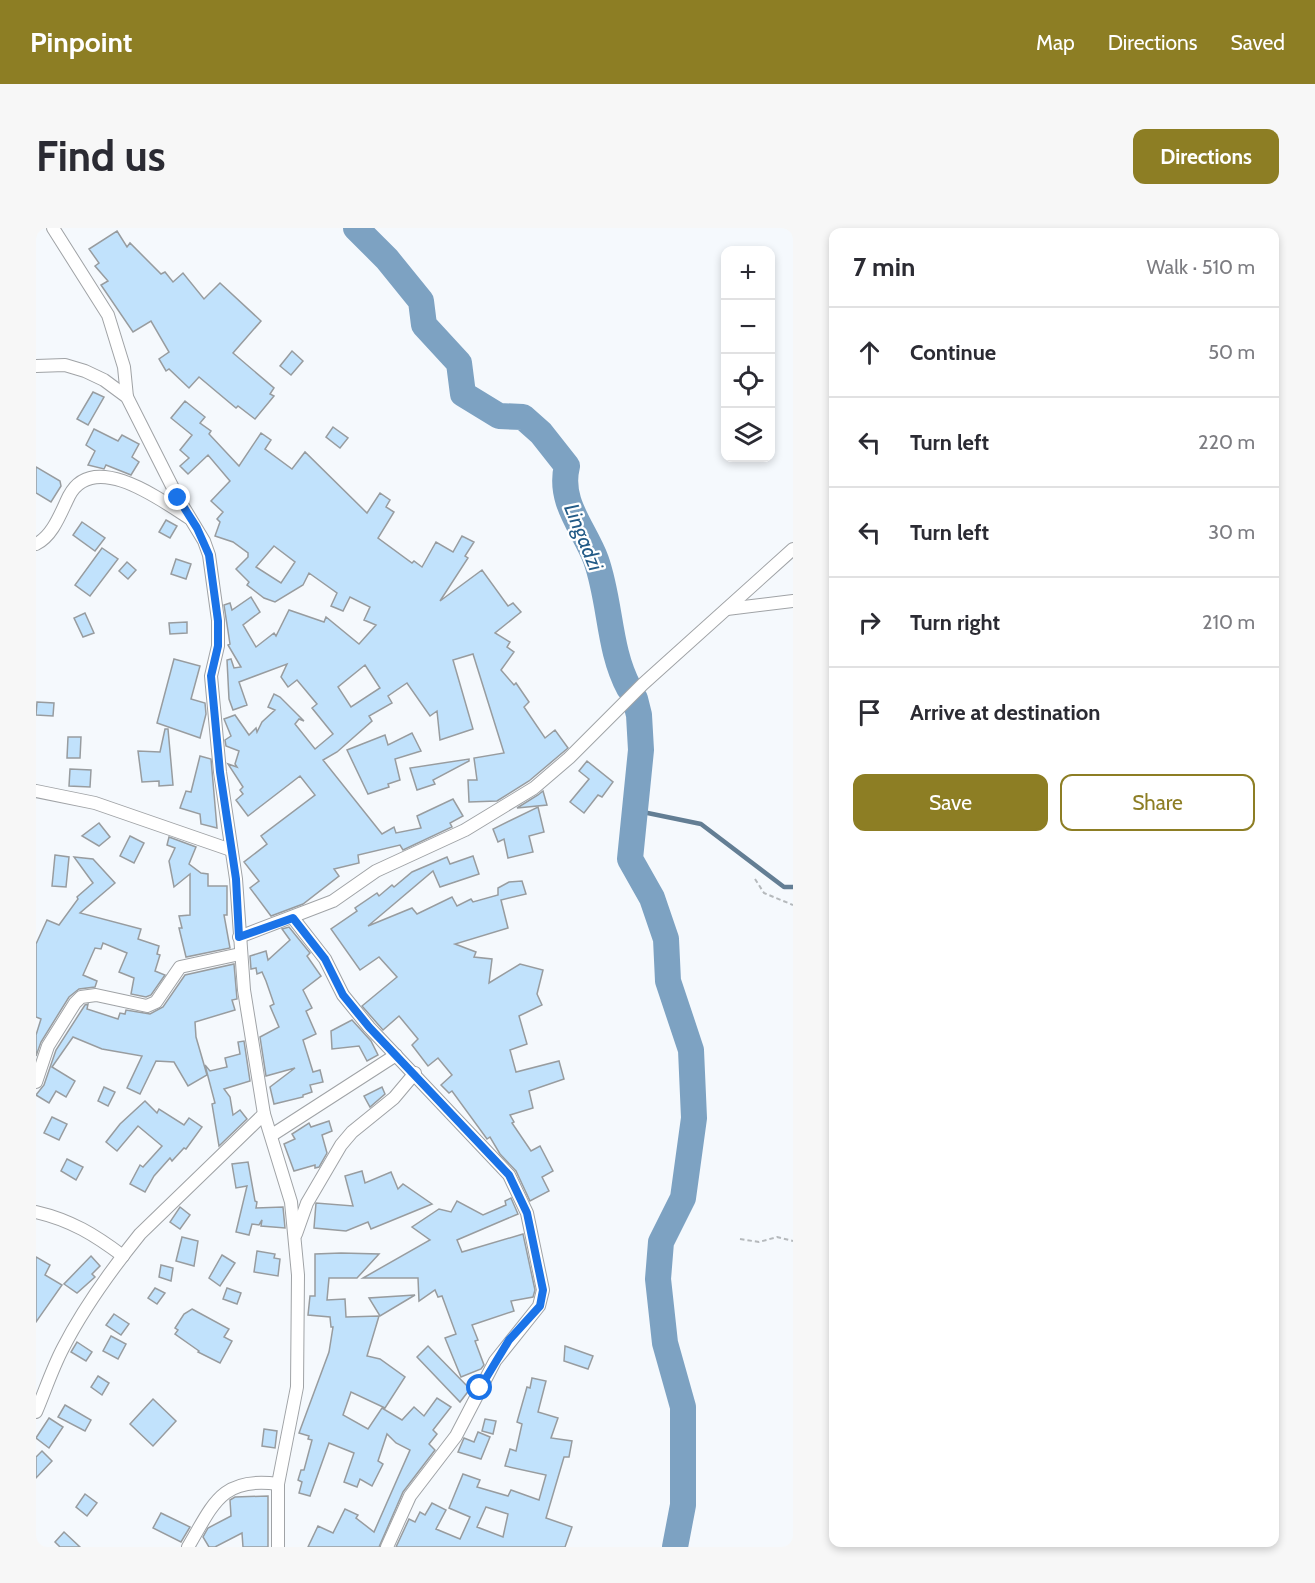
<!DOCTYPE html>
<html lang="en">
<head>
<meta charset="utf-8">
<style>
  :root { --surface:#fff; --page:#f7f7f7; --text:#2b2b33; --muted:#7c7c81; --line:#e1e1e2; --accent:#8d7e24 }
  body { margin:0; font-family:Cabin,sans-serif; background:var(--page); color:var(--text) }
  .controls { position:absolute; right:18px; top:18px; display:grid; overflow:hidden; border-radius:12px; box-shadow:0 3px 9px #0003 }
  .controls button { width:54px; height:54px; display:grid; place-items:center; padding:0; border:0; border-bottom:2px solid var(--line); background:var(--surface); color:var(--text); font:30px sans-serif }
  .stop { position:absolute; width:18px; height:18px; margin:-14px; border:4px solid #1a73e8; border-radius:50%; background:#fff }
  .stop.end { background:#1a73e8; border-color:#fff; box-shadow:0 2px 6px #0008 }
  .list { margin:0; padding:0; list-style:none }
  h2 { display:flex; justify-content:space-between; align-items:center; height:78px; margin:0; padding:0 24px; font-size:26px }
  h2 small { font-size:20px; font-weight:400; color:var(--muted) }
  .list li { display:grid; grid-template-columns:39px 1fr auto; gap:18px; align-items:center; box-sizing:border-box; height:90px; padding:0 24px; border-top:2px solid var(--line) }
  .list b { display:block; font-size:22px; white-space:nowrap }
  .list em { font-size:20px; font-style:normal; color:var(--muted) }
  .actions { display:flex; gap:12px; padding:18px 24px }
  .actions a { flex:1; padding:14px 0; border:2px solid var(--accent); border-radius:12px; text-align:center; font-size:21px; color:var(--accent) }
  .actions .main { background:var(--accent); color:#fff }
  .icon { flex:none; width:33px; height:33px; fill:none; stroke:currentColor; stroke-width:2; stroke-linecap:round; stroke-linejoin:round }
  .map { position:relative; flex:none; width:757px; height:1319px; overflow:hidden; border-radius:12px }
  header { display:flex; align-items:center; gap:36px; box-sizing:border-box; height:84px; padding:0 30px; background:var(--accent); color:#fff }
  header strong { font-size:28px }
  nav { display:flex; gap:33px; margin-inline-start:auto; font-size:21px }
  .intro { display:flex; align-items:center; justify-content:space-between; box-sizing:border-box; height:144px; padding:0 36px }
  h1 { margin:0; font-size:42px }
  .button { padding:15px 27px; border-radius:12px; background:var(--accent); color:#fff; font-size:21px; font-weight:700 }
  main { display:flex; gap:36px; padding:0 36px }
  aside { flex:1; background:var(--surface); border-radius:12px; box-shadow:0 3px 9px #0003 }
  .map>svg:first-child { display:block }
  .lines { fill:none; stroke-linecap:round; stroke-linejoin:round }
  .stream { stroke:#637e94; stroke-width:4.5 }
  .river { stroke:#7da2c2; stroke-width:26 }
  .building { fill:#c1e2fc; stroke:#989c9f; stroke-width:1.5; fill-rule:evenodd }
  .street-casing { stroke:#a0a3a6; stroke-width:14 }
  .path { stroke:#b5b9bc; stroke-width:2; stroke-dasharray:4.5 3; stroke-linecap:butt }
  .street { stroke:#fff; stroke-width:12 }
  .route { stroke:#1a73e8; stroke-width:8 }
  .labels { text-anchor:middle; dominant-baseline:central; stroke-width:4.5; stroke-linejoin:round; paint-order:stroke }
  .water-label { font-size:21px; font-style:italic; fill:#235b87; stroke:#fff }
</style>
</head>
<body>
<header>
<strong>Pinpoint</strong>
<nav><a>Map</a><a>Directions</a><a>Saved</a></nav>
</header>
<div class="intro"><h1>Find us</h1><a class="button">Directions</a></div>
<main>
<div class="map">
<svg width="757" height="1319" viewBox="0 0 757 1319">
  <rect width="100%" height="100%" fill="#f5f9fd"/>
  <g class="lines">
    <path class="stream" d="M597 582 665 596 748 659H757"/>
    <g class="river">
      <path d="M320 0 351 31 385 73 388 97 423 135 427 166 463 188 487 189 505 205 531 238C522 274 548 300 560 332 575 374 572 421 593 460"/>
      <path d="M599 471 603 487 605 522 594 631 616 670 630 711 632 753 655 822 658 890 647 970 625 1014 622 1051 629 1115 647 1179V1277L639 1319"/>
    </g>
  </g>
  <g class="building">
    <path d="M81 3 91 19 94 15 125 46 129 44 137 54 147 45 168 71 184 55 225 93 197 125 238 160 234 166 238 168 219 191 202 178 200 180 163 149 153 160 133 141 130 143 123 131 133 124 115 93 97 104 65 57 72 53 59 38 63 35 53 21Z"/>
    <path d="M256 123 267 133 255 147 244 138Z"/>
    <path d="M57 164 68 169 52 197 41 191Z"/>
    <path d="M149 173 169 189 164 195 175 203 173 206 203 238 225 205 235 212 229 221 256 241 269 224 331 285 344 265 354 272 350 279 358 284 342 310 376 335 378 333 386 339 400 314 417 324 426 308 438 314 429 328 432 330 404 373 446 342 472 378 477 375 485 384 459 405 474 414 471 419 478 424 465 442 478 457 480 455 493 474 488 479 509 510 519 502 532 520 493 553 461 573 433 574 432 552H441L438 530 468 525 437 426 417 432 437 501 404 512 401 483 394 488 371 455 352 468 356 475 333 488 336 493 301 524 287 532 346 606 358 599 360 605 385 600 381 588 417 571 427 588 414 595 416 599 367 622 364 617 322 627 323 635 298 641 303 648 267 676 235 688 214 660 223 653 208 634 231 616 225 608 279 567 264 548 212 588 200 572 207 566 204 562 207 559 192 536 201 539 199 536 203 523 190 518 189 512 195 508 188 491 199 487 213 507 220 500 221 504 226 494 239 482 232 479 238 466 244 469 268 493 263 491 259 496 279 521 297 506 276 480 281 476 261 452 252 459 245 449 251 436 203 454 211 477 197 482 193 471 191 432 195 431 198 440 205 439 192 417 194 416 188 377 194 375 196 382 215 369 224 384 207 397 220 419 238 405 240 408 253 382 288 394 290 389 323 416 340 397 328 392 334 379 314 369 307 383 295 378 301 365 273 345 267 357 239 374 228 370 211 357 213 354 200 341 212 329V325L197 314 179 308 184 294 181 291 187 284 175 273 194 253 172 227 152 246 144 238 153 230 144 222 156 207 135 190ZM238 318 259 334 245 355 220 339ZM329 437 344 460 315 479 302 459Z"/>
    <path d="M297 199 312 210 304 220 290 209Z"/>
    <path d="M58 201 82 213 86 207 103 216 96 229 103 234 95 247 70 237 68 241 52 237 59 223 50 217Z"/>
    <path d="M0 239 24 253 25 258 15 274 0 265Z"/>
    <path d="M130 292 141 298 134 310 123 304Z"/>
    <path d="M46 294 69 310 59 323 37 307Z"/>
    <path d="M66 320 82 331 54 368 39 357Z"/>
    <path d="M140 331 155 336 150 351 135 346Z"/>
    <path d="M91 334 100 342 92 351 83 343Z"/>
    <path d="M49 385 58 405 47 409 38 390Z"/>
    <path d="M151 394V405L134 406 133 395Z"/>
    <path d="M138 431 164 438 155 471 169 475 170 486 164 510 121 495Z"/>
    <path d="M1 474 18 475 17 488 0 487Z"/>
    <path d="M129 501H132L137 557 123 558V553L106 554 102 523 124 524Z"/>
    <path d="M376 505 385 523 359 531 364 552 352 556 353 559 332 566 311 522 349 507 352 517Z"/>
    <path d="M32 509H45L44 530H31Z"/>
    <path d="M164 528 175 531 181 600 165 596 164 586 144 580 150 563 155 564Z"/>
    <path d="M433 531V533L397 552 399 556 381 562 374 540Z"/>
    <path d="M551 533 577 554 566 569 562 567 548 585 534 574 553 551 543 543Z"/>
    <path d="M34 541 55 542 54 559 33 558Z"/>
    <path d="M507 563 511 577 481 580 502 567Z"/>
    <path d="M502 579 508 604 493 608 497 624 472 630 468 611 462 614 457 601Z"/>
    <path d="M63 595 74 609 63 618 46 608Z"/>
    <path d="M94 608 108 615 98 635 84 628Z"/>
    <path d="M133 609 160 619 153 636 165 645 172 646V658H191V687H188L194 720 150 729 143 700H146L143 688 154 687V646L138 659 133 633 139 620 131 617Z"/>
    <path d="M19 627 33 629 30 659 16 658Z"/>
    <path d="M437 628 443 646 404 659 397 643 332 698 376 680 381 686 416 669 421 678 435 671 437 674 462 667V660L473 654 486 653 490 666 465 672 472 700 419 716 440 724 438 729 456 731 453 755 484 736 507 742 501 766 506 777 483 788 491 816 474 822 480 844 523 833 528 851 493 863 497 880 474 887 478 894 476 895 495 923 504 918 517 943 506 949 513 963 494 973 480 943 464 926 454 909 451 911 416 863 413 865 405 857 416 847 402 830 392 838 376 817 382 811 363 788 347 802 326 778 361 749 343 729 324 742 295 701 321 683 319 680 341 665 343 668 356 657 358 659 376 644 411 629 414 636Z"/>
    <path d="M38 629 57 631 79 655 44 685 105 701 102 711 123 718 121 726 124 727 119 743 129 747 115 767 110 769 95 766 98 750 83 744 91 725 67 715 65 721 59 720 47 747 61 753 59 759 43 761 33 769 5 814 0 828V807L5 791 0 789V716L11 692 23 697 42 671 41 669 57 655Z"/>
    <path d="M253 699 274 725 271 728 285 748 267 762 276 780 270 783 280 806 267 812 277 844 284 842 287 854 274 857 276 864 267 867V869L238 876 234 859 259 840 230 848 224 809 243 799 234 778 238 776 230 753 226 744 221 746 220 740 215 741 214 728 230 723 232 732 254 712 246 701Z"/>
    <path d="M198 736 201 771 196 772 199 782 159 794 160 809 171 847 152 858 138 834 120 833 104 866 91 860 106 828 66 821 37 809 16 839 39 853 30 869 20 863 13 875 0 867 8 857 20 822 49 777 52 776 51 781 82 791 84 785 89 786 90 782 114 786 127 779 149 747Z"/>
    <path d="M316 792 335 813 342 827 331 833 323 818 296 821 295 803Z"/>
    <path d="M208 813 214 853 188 861 194 869 197 887 204 882 211 891 183 918 176 876 179 875 169 837 174 843 191 839 189 830 204 826 202 814Z"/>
    <path d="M68 859 79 864 72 878 62 873Z"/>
    <path d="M346 859 349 866 334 879 328 868Z"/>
    <path d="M109 873 121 885 123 881 148 897 153 890 166 899 150 921 148 920 136 933 134 930 118 948 109 964 94 956 104 937 107 939 126 918 102 898 81 923 70 914 84 896Z"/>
    <path d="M16 889 31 896 23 912 8 905Z"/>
    <path d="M293 893 296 903 286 907 291 925 283 939 279 940V937L258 943 248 916 259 911 256 906 273 895 275 899Z"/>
    <path d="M31 931 47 939 40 952 25 943Z"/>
    <path d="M212 934 219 973 221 974 220 980 247 979 249 1000 225 998 226 992 223 997 216 996 213 1007 200 1004 211 958 200 960 196 936Z"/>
    <path d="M326 943 329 955 355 944 362 961 367 956 396 976 335 1001 332 994 310 1003 278 1000 280 975 317 978 309 948Z"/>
    <path d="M475 970 482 986 421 1012 426 1024 487 1006 499 1062 497 1069 475 1073 478 1083 436 1097 442 1112 439 1113 448 1137 445 1141 425 1149 409 1110 420 1106 406 1068 402 1069 399 1062 383 1073 382 1050H327L394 1012 376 999 403 981 415 984 421 973 447 987 470 977 469 973Z"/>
    <path d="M144 979 154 987 144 1001 134 994Z"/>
    <path d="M146 1009 162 1013 158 1038 140 1033Z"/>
    <path d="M221 1023 239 1026 238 1030 244 1031 242 1048 218 1044Z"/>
    <path d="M305 1025 343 1026 321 1050H293L291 1072 309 1071 310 1089 343 1088 331 1128 344 1131 369 1149 349 1180 315 1164 307 1187 332 1201 346 1180 366 1192 378 1179 388 1188 401 1170 415 1179 397 1202 401 1206 393 1216 399 1222 367 1264 343 1319H272L282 1298 297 1305 309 1281 322 1287 320 1290 338 1304 374 1222 360 1215 351 1206 342 1233 347 1236 336 1258 324 1251 321 1259 308 1254 318 1225 293 1215 274 1268 263 1265 266 1254 262 1252 265 1242H268L276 1212 272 1211 273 1208 263 1205 293 1124 297 1099H295L294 1089 272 1087 274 1068H279V1026Z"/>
    <path d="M186 1027 199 1035 184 1058 173 1050Z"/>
    <path d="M55 1028 64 1038 56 1046 59 1049 41 1065 28 1056Z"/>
    <path d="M0 1029 14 1037 9 1047 26 1057 0 1094Z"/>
    <path d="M125 1037 137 1040 135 1053 123 1049Z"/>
    <path d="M119 1060 129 1065 121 1076 112 1070Z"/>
    <path d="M191 1060 205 1065 201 1076 187 1071Z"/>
    <path d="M379 1067 344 1088 333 1070Z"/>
    <path d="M156 1081 193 1101 188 1109 196 1113 184 1135 162 1124 163 1123 139 1106 142 1102 139 1100 148 1086Z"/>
    <path d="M78 1086 93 1096 85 1107 70 1097Z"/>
    <path d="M75 1108 90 1116 82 1131 67 1123Z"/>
    <path d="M41 1114 56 1124 50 1133 35 1124Z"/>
    <path d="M392 1118 434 1161 424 1174 381 1129Z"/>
    <path d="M529 1118 557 1128 552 1141 528 1133Z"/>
    <path d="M62 1148 73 1155 66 1167 55 1159Z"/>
    <path d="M496 1150 510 1153 502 1184 522 1190 515 1210 536 1213 533 1229H528L510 1290 536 1299 529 1319H360L373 1291 379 1294 384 1284 389 1287 396 1275 410 1282 400 1301 424 1311 434 1289 413 1280 427 1246 444 1252 441 1259 472 1268 475 1262 503 1272 510 1247 469 1238 474 1221 480 1223 486 1196 481 1194 491 1159 494 1160ZM450 1279 472 1286 467 1309 441 1299Z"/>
    <path d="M117 1171 140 1193 117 1218 94 1196Z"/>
    <path d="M29 1177 55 1192 49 1203 22 1189Z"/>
    <path d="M13 1190 27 1199 13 1220 0 1210Z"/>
    <path d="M449 1191 460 1193 457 1206 446 1203Z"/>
    <path d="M228 1201 241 1203 239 1220 226 1218Z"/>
    <path d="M442 1204 454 1209 445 1231 422 1224 428 1210 438 1214Z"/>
    <path d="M6 1223 16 1233 0 1250V1229Z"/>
    <path d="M49 1266 61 1275 51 1288 40 1279Z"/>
    <path d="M232 1268V1319H207L206 1305 179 1319H173L167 1309 172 1300 195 1288 194 1272 199 1269Z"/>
    <path d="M125 1285 154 1299 145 1314 117 1300Z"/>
    <path d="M28 1304 44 1319H24L19 1314Z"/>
  </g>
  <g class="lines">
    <g class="street-casing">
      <g id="street">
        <path d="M17 0 72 87 88 139 91 169"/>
        <path d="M0 138 29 137 49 143 68 152 91 169 142 270 168 313 173 327 182 392V418L175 448 184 544 200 651 208 762 228 886 255 974 262 1047 261 1159 242 1256V1319"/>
        <path d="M0 316C17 308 25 284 33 268 57 222 124 271 153 290"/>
        <path d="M691 381 757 373"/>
        <path d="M0 563 59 575 195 622"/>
        <path d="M257 690 289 731 307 767 333 799 473 947 491 985 507 1062 503 1078 459 1133 420 1208 374 1268 351 1319"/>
        <path d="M203 709 297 673 340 643 429 602 498 560 533 530 607 456 757 321"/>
        <path d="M0 854 12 818 39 775 45 769 60 767 111 778 120 774 144 739 204 726"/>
        <path d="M236 907 360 827"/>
        <path d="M0 984C35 992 59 1007 87 1028"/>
        <path d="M260 1006 271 975 305 917 316 904 358 870 379 845"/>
        <path d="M0 1184C9 1163 16 1141 27 1120 48 1079 75 1042 104 1006L228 886"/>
        <path d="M152 1319C177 1277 185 1248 242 1256"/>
      </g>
    </g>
    <g class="path">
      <path d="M719 651 728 665 757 677"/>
      <path d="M704 1011 723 1014 741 1009 757 1013"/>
    </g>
    <use href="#street" class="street"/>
  </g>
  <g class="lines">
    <path class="route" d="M142 270 161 300 173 327 182 393V418L175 448 184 544 200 651 203 709 257 690 289 731 307 767 333 799 473 947 491 985 507 1062 504 1078 473 1112 444 1160"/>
  </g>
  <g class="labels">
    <g class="water-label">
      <text transform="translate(548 309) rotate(68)">Lingadzi</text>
    </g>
  </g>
</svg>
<div class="controls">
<button>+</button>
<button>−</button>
<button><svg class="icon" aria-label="locate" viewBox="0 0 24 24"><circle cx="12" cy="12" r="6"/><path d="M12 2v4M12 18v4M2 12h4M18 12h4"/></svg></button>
<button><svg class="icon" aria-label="layers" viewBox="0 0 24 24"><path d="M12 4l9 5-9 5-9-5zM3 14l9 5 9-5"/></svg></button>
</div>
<div class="stop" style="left:444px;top:1160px"></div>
<div class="stop end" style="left:142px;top:270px"></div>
</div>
<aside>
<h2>7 min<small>Walk · 510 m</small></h2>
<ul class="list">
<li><svg class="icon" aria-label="ahead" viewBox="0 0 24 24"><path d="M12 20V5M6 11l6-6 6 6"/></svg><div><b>Continue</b></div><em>50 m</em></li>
<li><svg class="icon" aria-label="left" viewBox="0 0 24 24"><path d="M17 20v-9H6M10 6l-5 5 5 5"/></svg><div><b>Turn left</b></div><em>220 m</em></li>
<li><svg class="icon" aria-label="left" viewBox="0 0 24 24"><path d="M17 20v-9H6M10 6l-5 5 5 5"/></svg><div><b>Turn left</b></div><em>30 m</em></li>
<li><svg class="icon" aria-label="right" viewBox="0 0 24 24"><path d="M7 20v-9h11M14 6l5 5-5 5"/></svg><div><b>Turn right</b></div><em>210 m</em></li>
<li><svg class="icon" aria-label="arrive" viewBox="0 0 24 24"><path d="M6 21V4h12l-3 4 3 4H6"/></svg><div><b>Arrive at destination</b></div></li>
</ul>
<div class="actions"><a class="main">Save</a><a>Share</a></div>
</aside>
</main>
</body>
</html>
